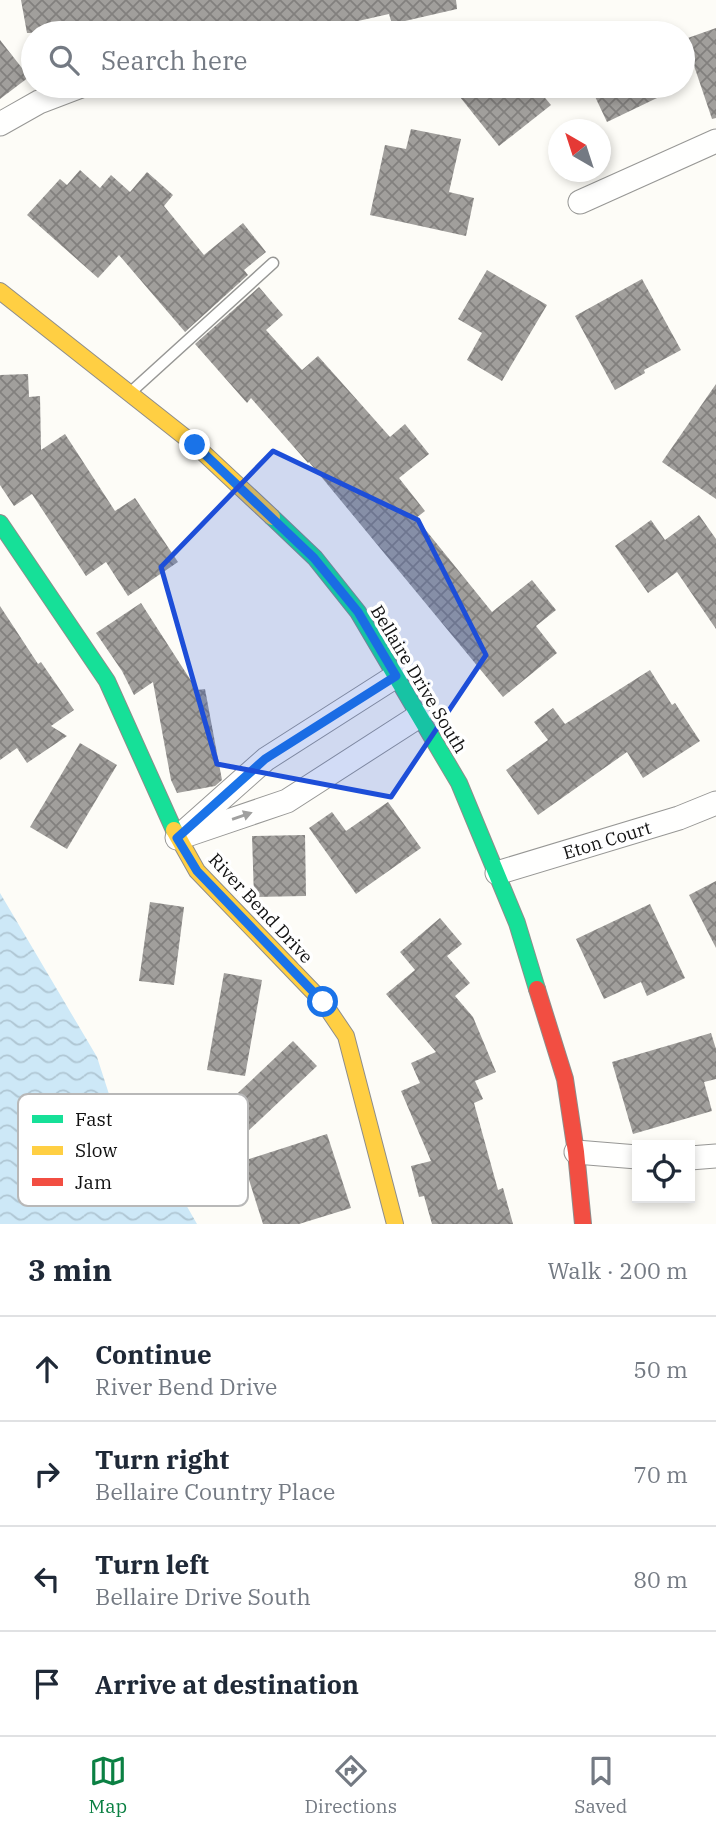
<!DOCTYPE html>
<html lang="en">
<head>
<meta charset="utf-8">
<style>
  :root { --surface:#fff; --page:#f2f2f3; --text:#1f2937; --muted:#747a83; --line:#e0e1e3; --accent:#0b8043 }
  body { margin:0; font-family:"IBM Plex Serif",serif; background:var(--page); color:var(--text) }
  .controls { position:absolute; right:21px; bottom:21px; display:grid; overflow:hidden; border-radius:0px; box-shadow:0 4px 10px #0003 }
  .controls button { width:63px; height:63px; display:grid; place-items:center; padding:0; border:0; border-bottom:2px solid var(--line); background:var(--surface); color:var(--text); font:35px sans-serif }
  .compass { position:absolute; left:548px; top:119px; width:63px; height:63px; border-radius:50%; background:var(--surface); box-shadow:0 4px 10px #0003; rotate:321deg }
  .stop { position:absolute; width:21px; height:21px; margin:-16px; border:5px solid #1a73e8; border-radius:50%; background:#fff }
  .stop.end { background:#1a73e8; border-color:#fff; box-shadow:0 2px 7px #0008 }
  .list { margin:0; padding:0; list-style:none }
  h2 { display:flex; justify-content:space-between; align-items:center; height:91px; margin:0; padding:0 28px; font-size:30px }
  h2 small { font-size:23px; font-weight:400; color:var(--muted) }
  .list li { display:grid; grid-template-columns:46px 1fr auto; gap:21px; align-items:center; box-sizing:border-box; height:105px; padding:0 28px; border-top:2px solid var(--line) }
  .list b { display:block; font-size:26px; white-space:nowrap }
  .list p { margin:0; font-size:23px; white-space:nowrap; color:var(--muted) }
  .list em { font-size:23px; font-style:normal; color:var(--muted) }
  .icon { flex:none; width:38px; height:38px; fill:none; stroke:currentColor; stroke-width:2; stroke-linecap:round; stroke-linejoin:round }
  .map { position:relative; flex:none; width:716px; height:1224px; overflow:hidden }
  .search { position:absolute; background:var(--surface); box-shadow:0 4px 10px #0003; left:21px; right:21px; top:21px; height:77px; display:flex; align-items:center; gap:18px; box-sizing:border-box; padding:0 24px; border-radius:38px; color:var(--muted); font-size:26px }
  .sheet { height:511px; background:var(--surface) }
  nav { display:flex; justify-content:space-around; align-items:center; box-sizing:border-box; height:98px; border-top:2px solid var(--line); background:var(--surface); font-size:19px; color:var(--muted) }
  nav a { display:grid; justify-items:center; gap:4px }
  nav .on { color:var(--accent) }
  .map>svg:first-child { display:block }
  .water { fill:url(#water-waves) }
  .building { fill:url(#building-cross-hatch) }
  .lines { fill:none; stroke-linecap:round; stroke-linejoin:round }
  .lane-casing { stroke:#979795; stroke-width:13 }
  .street-casing { stroke:#979795; stroke-width:25 }
  .fast-casing { stroke:#8e8d8b; stroke-width:18 }
  .slow-casing { stroke:#8e8d8b; stroke-width:18 }
  .jam-casing { stroke:#8e8d8b; stroke-width:18 }
  .lane { stroke:#fffffe; stroke-width:10 }
  .street { stroke:#fffffe; stroke-width:23 }
  .fast { stroke:#16e098; stroke-width:16 }
  .slow { stroke:#ffcf43; stroke-width:16 }
  .jam { stroke:#f24e42; stroke-width:16 }
  .oneway { fill:#a0a09f }
  .route { stroke:#1a73e8; stroke-width:9 }
  .marked { fill:#1d4ed8; fill-opacity:0.2; stroke:#1d4ed8; stroke-width:5; stroke-linejoin:round }
  .labels { text-anchor:middle; dominant-baseline:central; stroke-width:7; stroke-linejoin:round; paint-order:stroke }
  .street-label { font-size:18px; fill:#111; stroke:#fff }
  .key { fill:#fff; stroke:#b8b8b8; stroke-width:2 }
  .key-label { font-size:19px; fill:#111 }
</style>
</head>
<body>
<div class="map">
<svg width="716" height="1224" viewBox="0 0 716 1224">
  <defs>
    <pattern id="water-waves" width="16" height="10" patternUnits="userSpaceOnUse" patternTransform="scale(1.75)"><rect width="16" height="10" fill="#cde8f7"/><path d="M0 5q4-4 8 0t8 0" fill="none" stroke="#afc6d3"/></pattern>
    <pattern id="building-cross-hatch" width="8" height="8" patternUnits="userSpaceOnUse" patternTransform="scale(1.75)"><rect width="8" height="8" fill="#a19f9c"/><path d="M0 0l8 8M0 8l8-8" fill="none" stroke="#82807e"/></pattern>
  </defs>
  <rect width="100%" height="100%" fill="#fdfcf7"/>
  <path class="water" d="M0 893 97 1057 118 1122 139 1164 177 1189 197 1224H0Z"/>
  <g class="building">
    <path d="M21 0H456L457 9 392 24 389 14 305 33H289L287 23 240 33H27Z"/>
    <path d="M716 28V118L712 119 685 39Z"/>
    <path d="M0 40 29 77 0 99Z"/>
    <path d="M474 86H535L551 105 499 146 460 97Z"/>
    <path d="M590 86H682L607 122Z"/>
    <path d="M411 129 461 139 449 192 474 198 466 236 370 215 385 145 406 149Z"/>
    <path d="M80 170 100 188 111 175 130 192 147 172 173 195 164 206 204 255 243 223 266 252 244 270 248 275 185 332 119 255 98 278 27 215 60 179 67 185Z"/>
    <path d="M487 270 547 305 502 381 467 360 482 333 458 319Z"/>
    <path d="M642 279 681 350 644 370 645 373 615 390 575 316Z"/>
    <path d="M259 287 283 315 266 330 302 370 318 356 390 437 405 424 429 454 399 478 425 511 416 518 492 612 532 580 556 610 536 626 557 653 503 697 309 462 308 463 251 398 247 403 195 344Z"/>
    <path d="M28 374 29 397 40 396 41 450 65 434 115 511 135 498 178 562 128 596 106 562 86 576 32 494 14 506 0 485V375Z"/>
    <path d="M716 384V499L662 462Z"/>
    <path d="M699 515 716 539V629L677 572 648 593 615 546 651 520 665 540Z"/>
    <path d="M141 603 197 690 205 689 222 780 215 786 177 793 171 780 153 682 134 695 122 671 96 633Z"/>
    <path d="M0 606 38 664 41 662 74 710 51 726 67 736 27 763 17 748 0 760Z"/>
    <path d="M650 670 672 705 675 703 700 741 643 778 627 752 538 815 506 770 548 740 534 722 553 708 565 724Z"/>
    <path d="M80 743 117 765 67 849 30 827Z"/>
    <path d="M388 802 421 848 356 894 309 828 332 812 346 831Z"/>
    <path d="M305 835 306 896 254 897 252 836Z"/>
    <path d="M716 881V948L689 895Z"/>
    <path d="M150 902 184 907 174 985 139 981Z"/>
    <path d="M650 904 685 978 647 996 641 982 604 999 576 939Z"/>
    <path d="M440 918 462 944 447 956 470 983 455 996 473 1017 496 1072 475 1081 483 1099 474 1103 498 1190 503 1188 513 1224H432L424 1196 419 1197 411 1166 431 1161 401 1091 420 1083 411 1063 436 1052 386 994 415 970 400 952Z"/>
    <path d="M224 973 262 980 245 1076 207 1070Z"/>
    <path d="M711 1033 716 1049V1079L704 1082 712 1111 633 1134 612 1062Z"/>
    <path d="M293 1041 317 1066 246 1133 222 1108Z"/>
    <path d="M327 1134 351 1208 299 1224H263L243 1161Z"/>
  </g>
  <g class="lines">
    <g class="lane-casing">
      <path id="lane" d="M132 391 273 263"/>
    </g>
    <g class="street-casing">
      <g id="street">
        <path d="M0 124 39 102 81 86"/>
        <path d="M580 202 716 141"/>
        <path d="M187 835 287 801 419 716"/>
        <path d="M177 838 266 759 396 676"/>
        <path d="M497 873 679 818 716 803"/>
        <path d="M576 1152 637 1157"/>
        <path d="M690 1158 716 1156"/>
      </g>
    </g>
    <g class="fast-casing">
      <g id="fast">
        <path d="M272 517 315 558 358 612 459 783 517 923 537 989"/>
        <path d="M0 523 107 681 174 830"/>
      </g>
    </g>
    <g class="slow-casing">
      <g id="slow">
        <path d="M0 291 195 445 272 517"/>
        <path d="M174 830 197 871 323 1002 346 1036 395 1224"/>
      </g>
    </g>
    <g class="jam-casing">
      <path id="jam" d="M537 989 565 1079 576 1152 583 1224"/>
    </g>
    <use href="#lane" class="lane"/>
    <use href="#street" class="street"/>
    <use href="#fast" class="fast"/>
    <use href="#slow" class="slow"/>
    <use href="#jam" class="jam"/>
  </g>
  <defs><path id="oneway-solid" d="M-6-.8H1V-3.2L6.5 0L1 3.2V.8H-6Z" transform="scale(1.75)"/></defs>
  <use class="oneway" href="#oneway-solid" transform="translate(242 816) rotate(-19)"/>
  <g class="lines">
    <path class="route" d="M195 445 314 558 358 612 396 676 265 759 177 838 197 871 323 1002"/>
  </g>
  <path class="marked" d="M273 451 418 520 486 655 391 797 217 764 161 567Z"/>
  <g class="labels">
    <g class="street-label">
      <text transform="translate(419 679) rotate(59)">Bellaire Drive South</text>
      <text transform="translate(607 840) rotate(-17)">Eton Court</text>
      <text transform="translate(261 908) rotate(47)">River Bend Drive</text>
    </g>
  </g>
  <rect x="18" y="1094" width="230" height="112" rx="10" class="key"/>
  <rect x="32" y="1115" width="31" height="8" fill="#16e098"/>
  <rect x="32" y="1146" width="31" height="9" fill="#ffcf43"/>
  <rect x="32" y="1178" width="31" height="8" fill="#f24e42"/>
  <g class="key-label">
    <text x="75" y="1126">Fast</text>
    <text x="75" y="1157">Slow</text>
    <text x="75" y="1189">Jam</text>
  </g>
</svg>
<div class="controls">
<button><svg class="icon" aria-label="locate" viewBox="0 0 24 24"><circle cx="12" cy="12" r="6"/><path d="M12 2v4M12 18v4M2 12h4M18 12h4"/></svg></button>
</div>
<svg class="compass" viewBox="-18 -18 36 36"><path d="M0-13l5 13h-10z" fill="#e53935"/><path d="M0 13l5-13h-10z" fill="#747a83"/></svg>
<div class="stop" style="left:323px;top:1002px"></div>
<div class="stop end" style="left:195px;top:445px"></div>
<div class="search"><svg class="icon" aria-label="search" viewBox="0 0 24 24"><circle cx="10" cy="10" r="6"/><path d="M15 15l6 6"/></svg>Search here</div>
</div>
<section class="sheet">
<h2>3 min<small>Walk · 200 m</small></h2>
<ul class="list">
<li><svg class="icon" aria-label="ahead" viewBox="0 0 24 24"><path d="M12 20V5M6 11l6-6 6 6"/></svg><div><b>Continue</b><p>River Bend Drive</p></div><em>50 m</em></li>
<li><svg class="icon" aria-label="right" viewBox="0 0 24 24"><path d="M7 20v-9h11M14 6l5 5-5 5"/></svg><div><b>Turn right</b><p>Bellaire Country Place</p></div><em>70 m</em></li>
<li><svg class="icon" aria-label="left" viewBox="0 0 24 24"><path d="M17 20v-9H6M10 6l-5 5 5 5"/></svg><div><b>Turn left</b><p>Bellaire Drive South</p></div><em>80 m</em></li>
<li><svg class="icon" aria-label="arrive" viewBox="0 0 24 24"><path d="M6 21V4h12l-3 4 3 4H6"/></svg><div><b>Arrive at destination</b></div></li>
</ul>
</section>
<nav>
<a class="on"><svg class="icon" aria-label="map" viewBox="0 0 24 24"><path d="M3 6l6-2 6 2 6-2v14l-6 2-6-2-6 2zM9 4v14M15 6v14"/></svg>Map</a>
<a><svg class="icon" aria-label="directions" viewBox="0 0 24 24"><path d="M12 3l9 9-9 9-9-9zM9 14v-3h6M13 9l2 2-2 2"/></svg>Directions</a>
<a><svg class="icon" aria-label="saved" viewBox="0 0 24 24"><path d="M7 4h10v16l-5-4-5 4z"/></svg>Saved</a>
</nav>
</body>
</html>
